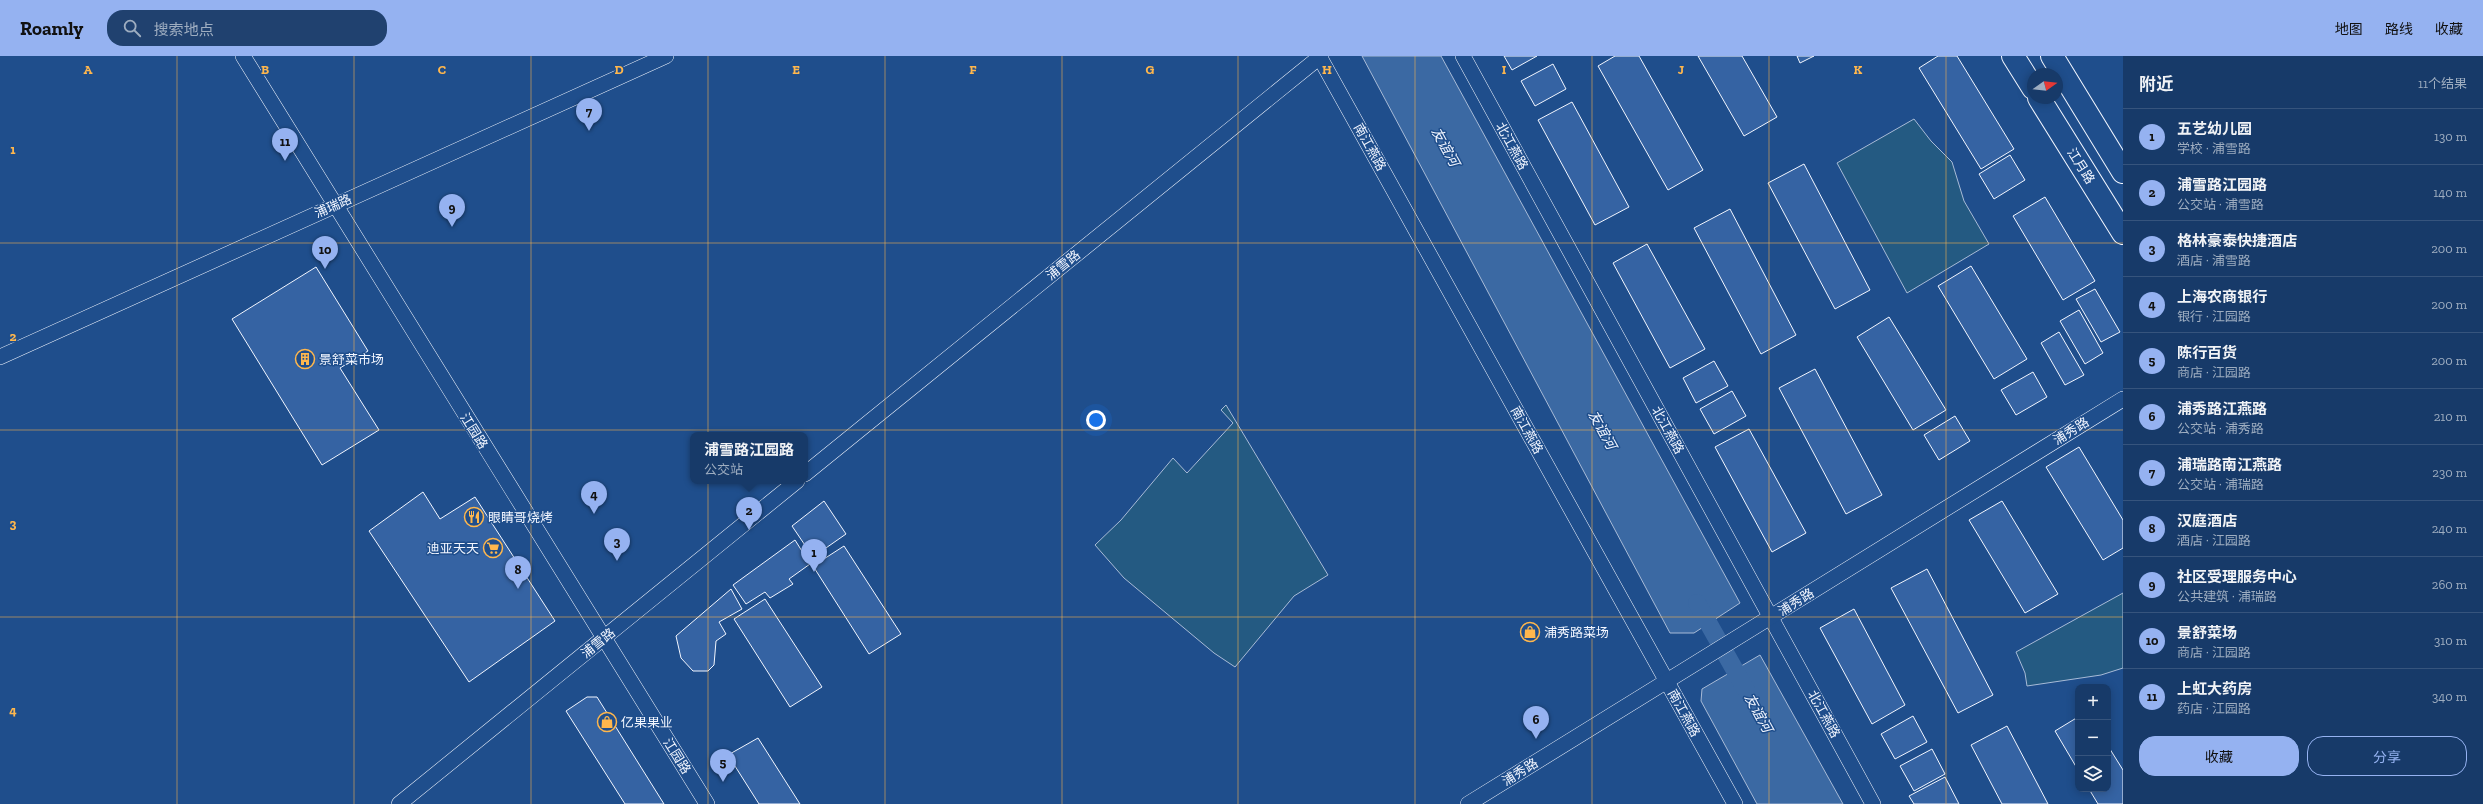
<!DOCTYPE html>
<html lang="zh">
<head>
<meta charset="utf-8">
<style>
  :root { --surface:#173a69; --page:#20416f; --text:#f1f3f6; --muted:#9eadc0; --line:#36547d; --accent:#95b2f1 }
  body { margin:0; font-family:"Zilla Slab","Noto Sans SC",serif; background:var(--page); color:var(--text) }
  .controls { position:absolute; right:12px; bottom:12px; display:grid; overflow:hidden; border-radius:8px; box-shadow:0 2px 10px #0003 }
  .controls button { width:36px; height:36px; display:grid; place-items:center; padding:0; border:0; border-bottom:1px solid var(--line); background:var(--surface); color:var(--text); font:20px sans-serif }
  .compass { position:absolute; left:2027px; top:12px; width:36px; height:36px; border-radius:50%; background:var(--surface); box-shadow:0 2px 10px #0003; rotate:75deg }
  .you { position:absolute; left:1096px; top:364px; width:14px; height:14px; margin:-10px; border:3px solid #fff; border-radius:50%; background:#1a73e8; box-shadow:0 0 0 6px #1a73e833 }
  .badge { display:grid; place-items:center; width:26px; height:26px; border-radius:50%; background:var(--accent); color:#111; font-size:13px; font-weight:700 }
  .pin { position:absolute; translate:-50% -33px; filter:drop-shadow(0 1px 2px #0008) }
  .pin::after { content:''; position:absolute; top:21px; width:14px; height:12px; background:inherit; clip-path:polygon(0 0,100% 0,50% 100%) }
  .popup { position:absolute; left:690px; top:376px; width:118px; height:52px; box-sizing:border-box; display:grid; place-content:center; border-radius:8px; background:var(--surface); filter:drop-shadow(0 1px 3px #0005); font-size:13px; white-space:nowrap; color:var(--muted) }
  .popup b { font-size:15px; color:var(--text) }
  .popup::after { content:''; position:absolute; left:50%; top:100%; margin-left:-8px; border:8px solid transparent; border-top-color:var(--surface) }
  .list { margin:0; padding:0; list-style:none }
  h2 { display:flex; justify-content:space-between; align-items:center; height:52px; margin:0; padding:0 16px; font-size:17px }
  h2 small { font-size:13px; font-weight:400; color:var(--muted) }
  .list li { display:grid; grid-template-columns:26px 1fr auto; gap:12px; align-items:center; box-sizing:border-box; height:56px; padding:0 16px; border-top:1px solid var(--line) }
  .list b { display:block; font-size:15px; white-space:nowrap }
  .list p { margin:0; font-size:13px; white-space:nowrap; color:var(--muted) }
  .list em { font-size:13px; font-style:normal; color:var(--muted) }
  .actions { display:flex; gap:8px; padding:12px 16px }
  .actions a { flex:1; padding:9px 0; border:1px solid var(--accent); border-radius:16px; text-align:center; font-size:14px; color:var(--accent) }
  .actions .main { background:var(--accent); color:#111 }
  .icon { flex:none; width:22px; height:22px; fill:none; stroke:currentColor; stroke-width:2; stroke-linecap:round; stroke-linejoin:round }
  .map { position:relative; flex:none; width:2123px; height:748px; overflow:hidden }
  header { display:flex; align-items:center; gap:24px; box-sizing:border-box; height:56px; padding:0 20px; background:var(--accent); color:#111 }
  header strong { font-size:19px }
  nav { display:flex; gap:22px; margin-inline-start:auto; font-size:14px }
  .search { width:280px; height:36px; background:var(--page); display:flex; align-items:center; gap:10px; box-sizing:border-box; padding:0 14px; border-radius:16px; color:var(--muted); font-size:15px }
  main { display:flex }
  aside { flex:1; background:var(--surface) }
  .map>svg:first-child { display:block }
  .green { fill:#245a82; stroke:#a8bbd7 }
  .water { fill:#3b69a3; stroke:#a8bbd7 }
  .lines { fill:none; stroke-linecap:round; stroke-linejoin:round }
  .canal { stroke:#3b69a3; stroke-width:18 }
  .building { fill:#3563a3; stroke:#f2f6ff }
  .street-casing { stroke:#f2f6ff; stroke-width:16 }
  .secondary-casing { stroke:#f2f6ff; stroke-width:24 }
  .street { stroke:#1f4e8c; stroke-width:15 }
  .secondary { stroke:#1f4e8c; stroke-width:22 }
  .grid { fill:none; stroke:#ffb74d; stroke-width:1; stroke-opacity:0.55 }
  .labels { text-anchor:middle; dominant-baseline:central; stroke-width:3; stroke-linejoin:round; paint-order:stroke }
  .street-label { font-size:13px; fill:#f2f6ff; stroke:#1f4e8c }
  .poi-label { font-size:13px; fill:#f2f6ff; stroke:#1f4e8c; text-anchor:start }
  .water-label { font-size:14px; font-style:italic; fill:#f2f6ff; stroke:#1f4e8c }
  .grid-label { font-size:13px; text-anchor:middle; font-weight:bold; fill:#ffb74d; stroke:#1f4e8c; stroke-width:3; stroke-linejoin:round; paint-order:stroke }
</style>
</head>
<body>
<header>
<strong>Roamly</strong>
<div class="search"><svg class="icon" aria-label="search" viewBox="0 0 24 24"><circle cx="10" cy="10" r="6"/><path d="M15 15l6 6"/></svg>搜索地点</div>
<nav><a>地图</a><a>路线</a><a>收藏</a></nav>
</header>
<main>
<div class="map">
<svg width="2123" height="748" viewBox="0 0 2123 748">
  <rect width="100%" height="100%" fill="#1f4e8c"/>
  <g class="green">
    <path d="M1914 63 1931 85 1952 106 1964 145 1989 188 1907 237 1837 107Z"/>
    <path d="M1226 349 1328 519 1294 540 1235 611 1214 597 1124 522 1095 489 1121 464 1173 402 1187 417 1233 367 1221 354Z"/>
    <path d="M2123 537V612L2101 619 2027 630 2025 617 2016 596Z"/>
  </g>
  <g class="water">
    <path d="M1362 0H1441L1740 547 1694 577H1670Z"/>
    <path d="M1760 599 1843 748H1757L1701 645 1702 633Z"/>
  </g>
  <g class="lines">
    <path class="canal" d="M1697 547 1746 634"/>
  </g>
  <g class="building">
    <path d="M1504 0H1537L1512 14Z"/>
    <path d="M1615 0H1639L1703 114 1668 134 1598 10Z"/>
    <path d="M1698 0H1742L1777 61 1744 80Z"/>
    <path d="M1797 0H1814L1800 7Z"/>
    <path d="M1938 0H1957L2014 93 1981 113 1919 12Z"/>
    <path d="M1553 8 1566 33 1535 50 1521 25Z"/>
    <path d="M1572 46 1629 151 1595 169 1538 64Z"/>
    <path d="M2010 99 2025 124 1994 143 1979 118Z"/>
    <path d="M1804 108 1870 234 1835 253 1768 127Z"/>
    <path d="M2045 141 2095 225 2063 244 2013 160Z"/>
    <path d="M1730 153 1796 279 1761 298 1694 172Z"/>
    <path d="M1647 188 1705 293 1670 312 1613 207Z"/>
    <path d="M1971 210 2027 303 1994 323 1938 230Z"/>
    <path d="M316 211 368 295 340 312 379 374 322 409 232 263Z"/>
    <path d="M2095 233 2120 276 2101 286 2076 243Z"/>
    <path d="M2079 254 2103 297 2085 308 2060 265Z"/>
    <path d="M1889 261 1946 354 1913 374 1857 281Z"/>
    <path d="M2059 276 2084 319 2065 329 2041 287Z"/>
    <path d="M1714 305 1728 330 1696 347 1683 322Z"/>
    <path d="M1815 313 1882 439 1846 458 1779 332Z"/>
    <path d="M2033 316 2047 341 2016 359 2001 334Z"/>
    <path d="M1732 335 1746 360 1714 378 1700 353Z"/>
    <path d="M1955 360 1970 385 1939 404 1924 379Z"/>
    <path d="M1749 373 1806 477 1772 496 1715 391Z"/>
    <path d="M2079 391 2123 464V492L2103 504 2046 411Z"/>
    <path d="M423 436 440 463 475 441 555 565 469 626 369 475Z"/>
    <path d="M824 445 846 478 813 501 792 470Z"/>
    <path d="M2002 445 2058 538 2025 557 1969 464Z"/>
    <path d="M795 484 810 508 789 523 793 528 770 542 765 536 746 548 733 529Z"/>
    <path d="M844 490 901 578 869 598 813 510Z"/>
    <path d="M1927 513 1993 639 1958 657 1891 532Z"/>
    <path d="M731 533 742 553 719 566 726 578 716 585 714 609 708 615H693L681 602 676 580Z"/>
    <path d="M765 543 822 631 790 651 734 563Z"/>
    <path d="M1854 553 1905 649 1872 668 1820 572Z"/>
    <path d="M587 641H597L664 748H625L566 655Z"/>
    <path d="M1913 660 1927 686 1895 703 1881 678Z"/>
    <path d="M2078 661V714L2055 675Z"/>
    <path d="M2007 670 2048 748H2002L1971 689Z"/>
    <path d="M758 682 800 748H759L728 699Z"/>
    <path d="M2108 690 2123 714V748H2098L2089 733H2108Z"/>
    <path d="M1932 693 1945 718 1914 735 1900 710Z"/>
    <path d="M1945 721 1959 748H1914L1909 740Z"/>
  </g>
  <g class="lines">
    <g class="street-casing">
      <g id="street">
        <path d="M243 0 707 748"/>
        <path d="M1319 0 1735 748"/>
        <path d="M1463 0 1873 748"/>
        <path d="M0 301 666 0"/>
        <path d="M805 418 1321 0"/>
        <path d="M399 748 797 425"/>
        <path d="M1468 748 2123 343"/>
      </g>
    </g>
    <g class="secondary-casing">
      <g id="secondary">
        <path d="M2013 0 2033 32"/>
        <path d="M2052 0 2123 116"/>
        <path d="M2039 42 2123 177"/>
      </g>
    </g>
    <use href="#street" class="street"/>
    <use href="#secondary" class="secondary"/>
  </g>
  <path class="grid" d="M177 0V748M354 0V748M531 0V748M708 0V748M885 0V748M1062 0V748M1238 0V748M1415 0V748M1592 0V748M1769 0V748M1946 0V748M0 187H2123M0 374H2123M0 561H2123"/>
  <defs>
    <g id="building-ring" transform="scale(1)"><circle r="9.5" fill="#1f4e8c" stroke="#ffb74d" stroke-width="1.5"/><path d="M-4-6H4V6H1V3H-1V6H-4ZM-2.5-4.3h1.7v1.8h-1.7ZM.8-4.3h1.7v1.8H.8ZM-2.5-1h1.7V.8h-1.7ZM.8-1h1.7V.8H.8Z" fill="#ffb74d"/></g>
    <g id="restaurant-ring" transform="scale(1)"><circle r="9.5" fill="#1f4e8c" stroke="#ffb74d" stroke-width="1.5"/><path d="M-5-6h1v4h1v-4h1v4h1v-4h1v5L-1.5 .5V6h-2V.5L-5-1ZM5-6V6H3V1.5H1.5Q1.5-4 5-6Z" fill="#ffb74d"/></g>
    <g id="supermarket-ring" transform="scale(1)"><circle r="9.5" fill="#1f4e8c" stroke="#ffb74d" stroke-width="1.5"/><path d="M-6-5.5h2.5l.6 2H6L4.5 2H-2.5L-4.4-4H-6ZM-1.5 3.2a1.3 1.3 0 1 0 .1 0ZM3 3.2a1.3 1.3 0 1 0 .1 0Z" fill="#ffb74d"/></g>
    <g id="shop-ring" transform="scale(1)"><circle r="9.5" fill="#1f4e8c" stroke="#ffb74d" stroke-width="1.5"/><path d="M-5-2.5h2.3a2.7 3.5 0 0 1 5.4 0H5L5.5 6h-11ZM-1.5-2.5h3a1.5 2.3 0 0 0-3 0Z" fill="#ffb74d"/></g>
  </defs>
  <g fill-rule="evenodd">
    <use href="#building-ring" x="305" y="303"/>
    <use href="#restaurant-ring" x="474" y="461"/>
    <use href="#supermarket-ring" x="493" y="492"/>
    <use href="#shop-ring" x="1530" y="576"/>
    <use href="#shop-ring" x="607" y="666"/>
  </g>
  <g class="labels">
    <g class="street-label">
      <text transform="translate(1512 90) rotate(61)">北江燕路</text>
      <text transform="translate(1370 91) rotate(61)">南江燕路</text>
      <text transform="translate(2081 110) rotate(58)">江月路</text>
      <text transform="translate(333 150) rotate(-24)">浦瑞路</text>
      <text transform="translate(1063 209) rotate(-39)">浦雪路</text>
      <text transform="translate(1527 374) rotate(61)">南江燕路</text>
      <text transform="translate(1668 374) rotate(61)">北江燕路</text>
      <text transform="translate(474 375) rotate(58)">江园路</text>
      <text transform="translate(2071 375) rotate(-32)">浦秀路</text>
      <text transform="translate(1796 546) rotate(-32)">浦秀路</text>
      <text transform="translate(598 587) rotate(-39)">浦雪路</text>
      <text transform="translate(1684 657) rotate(61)">南江燕路</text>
      <text transform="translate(1824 658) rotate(61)">北江燕路</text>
      <text transform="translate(677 700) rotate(58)">江园路</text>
      <text transform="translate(1520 716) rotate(-32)">浦秀路</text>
    </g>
    <g class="poi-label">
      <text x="319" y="303">景舒菜市场</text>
      <text x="488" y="461">眼睛哥烧烤</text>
      <text x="479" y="492" text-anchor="end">迪亚天天</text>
      <text x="1544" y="576">浦秀路菜场</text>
      <text x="621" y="666">亿果果业</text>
    </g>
    <g class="water-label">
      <text transform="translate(1445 91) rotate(61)">友谊河</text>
      <text transform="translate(1602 374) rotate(61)">友谊河</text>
      <text transform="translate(1758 657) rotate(61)">友谊河</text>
    </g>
  </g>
  <g class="grid-label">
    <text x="88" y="18">A</text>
    <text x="265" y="18">B</text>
    <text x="442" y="18">C</text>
    <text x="619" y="18">D</text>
    <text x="796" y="18">E</text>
    <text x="973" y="18">F</text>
    <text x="1150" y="18">G</text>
    <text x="1327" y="18">H</text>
    <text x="1504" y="18">I</text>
    <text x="1681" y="18">J</text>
    <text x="1858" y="18">K</text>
    <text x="13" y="98">1</text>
    <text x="13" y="285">2</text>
    <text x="13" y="472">3</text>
    <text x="13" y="659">4</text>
  </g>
</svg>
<div class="controls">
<button>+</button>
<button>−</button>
<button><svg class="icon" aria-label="layers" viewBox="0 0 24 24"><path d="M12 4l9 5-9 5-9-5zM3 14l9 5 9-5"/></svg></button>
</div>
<svg class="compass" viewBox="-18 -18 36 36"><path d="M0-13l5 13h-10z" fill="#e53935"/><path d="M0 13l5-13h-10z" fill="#9eadc0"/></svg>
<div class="you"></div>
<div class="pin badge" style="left:814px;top:516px">1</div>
<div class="pin badge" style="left:749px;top:474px">2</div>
<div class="popup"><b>浦雪路江园路</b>公交站</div>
<div class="pin badge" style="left:617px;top:505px">3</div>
<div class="pin badge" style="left:594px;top:458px">4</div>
<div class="pin badge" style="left:723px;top:726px">5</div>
<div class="pin badge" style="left:1536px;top:683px">6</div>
<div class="pin badge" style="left:589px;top:75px">7</div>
<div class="pin badge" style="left:518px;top:533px">8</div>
<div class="pin badge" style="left:452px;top:171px">9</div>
<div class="pin badge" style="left:325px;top:213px">10</div>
<div class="pin badge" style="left:285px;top:105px">11</div>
</div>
<aside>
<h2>附近<small>11个结果</small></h2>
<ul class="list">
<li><span class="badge">1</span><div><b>五艺幼儿园</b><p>学校 · 浦雪路</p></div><em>130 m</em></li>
<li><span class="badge">2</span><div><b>浦雪路江园路</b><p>公交站 · 浦雪路</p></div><em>140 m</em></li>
<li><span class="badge">3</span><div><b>格林豪泰快捷酒店</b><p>酒店 · 浦雪路</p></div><em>200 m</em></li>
<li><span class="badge">4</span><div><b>上海农商银行</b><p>银行 · 江园路</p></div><em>200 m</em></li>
<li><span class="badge">5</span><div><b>陈行百货</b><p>商店 · 江园路</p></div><em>200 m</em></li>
<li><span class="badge">6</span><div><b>浦秀路江燕路</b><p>公交站 · 浦秀路</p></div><em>210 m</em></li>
<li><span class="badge">7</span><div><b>浦瑞路南江燕路</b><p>公交站 · 浦瑞路</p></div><em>230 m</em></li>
<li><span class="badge">8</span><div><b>汉庭酒店</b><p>酒店 · 江园路</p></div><em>240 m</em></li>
<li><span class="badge">9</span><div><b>社区受理服务中心</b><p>公共建筑 · 浦瑞路</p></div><em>260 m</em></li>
<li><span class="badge">10</span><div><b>景舒菜场</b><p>商店 · 江园路</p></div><em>310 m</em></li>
<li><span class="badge">11</span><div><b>上虹大药房</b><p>药店 · 江园路</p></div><em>340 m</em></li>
</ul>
<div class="actions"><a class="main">收藏</a><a>分享</a></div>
</aside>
</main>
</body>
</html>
